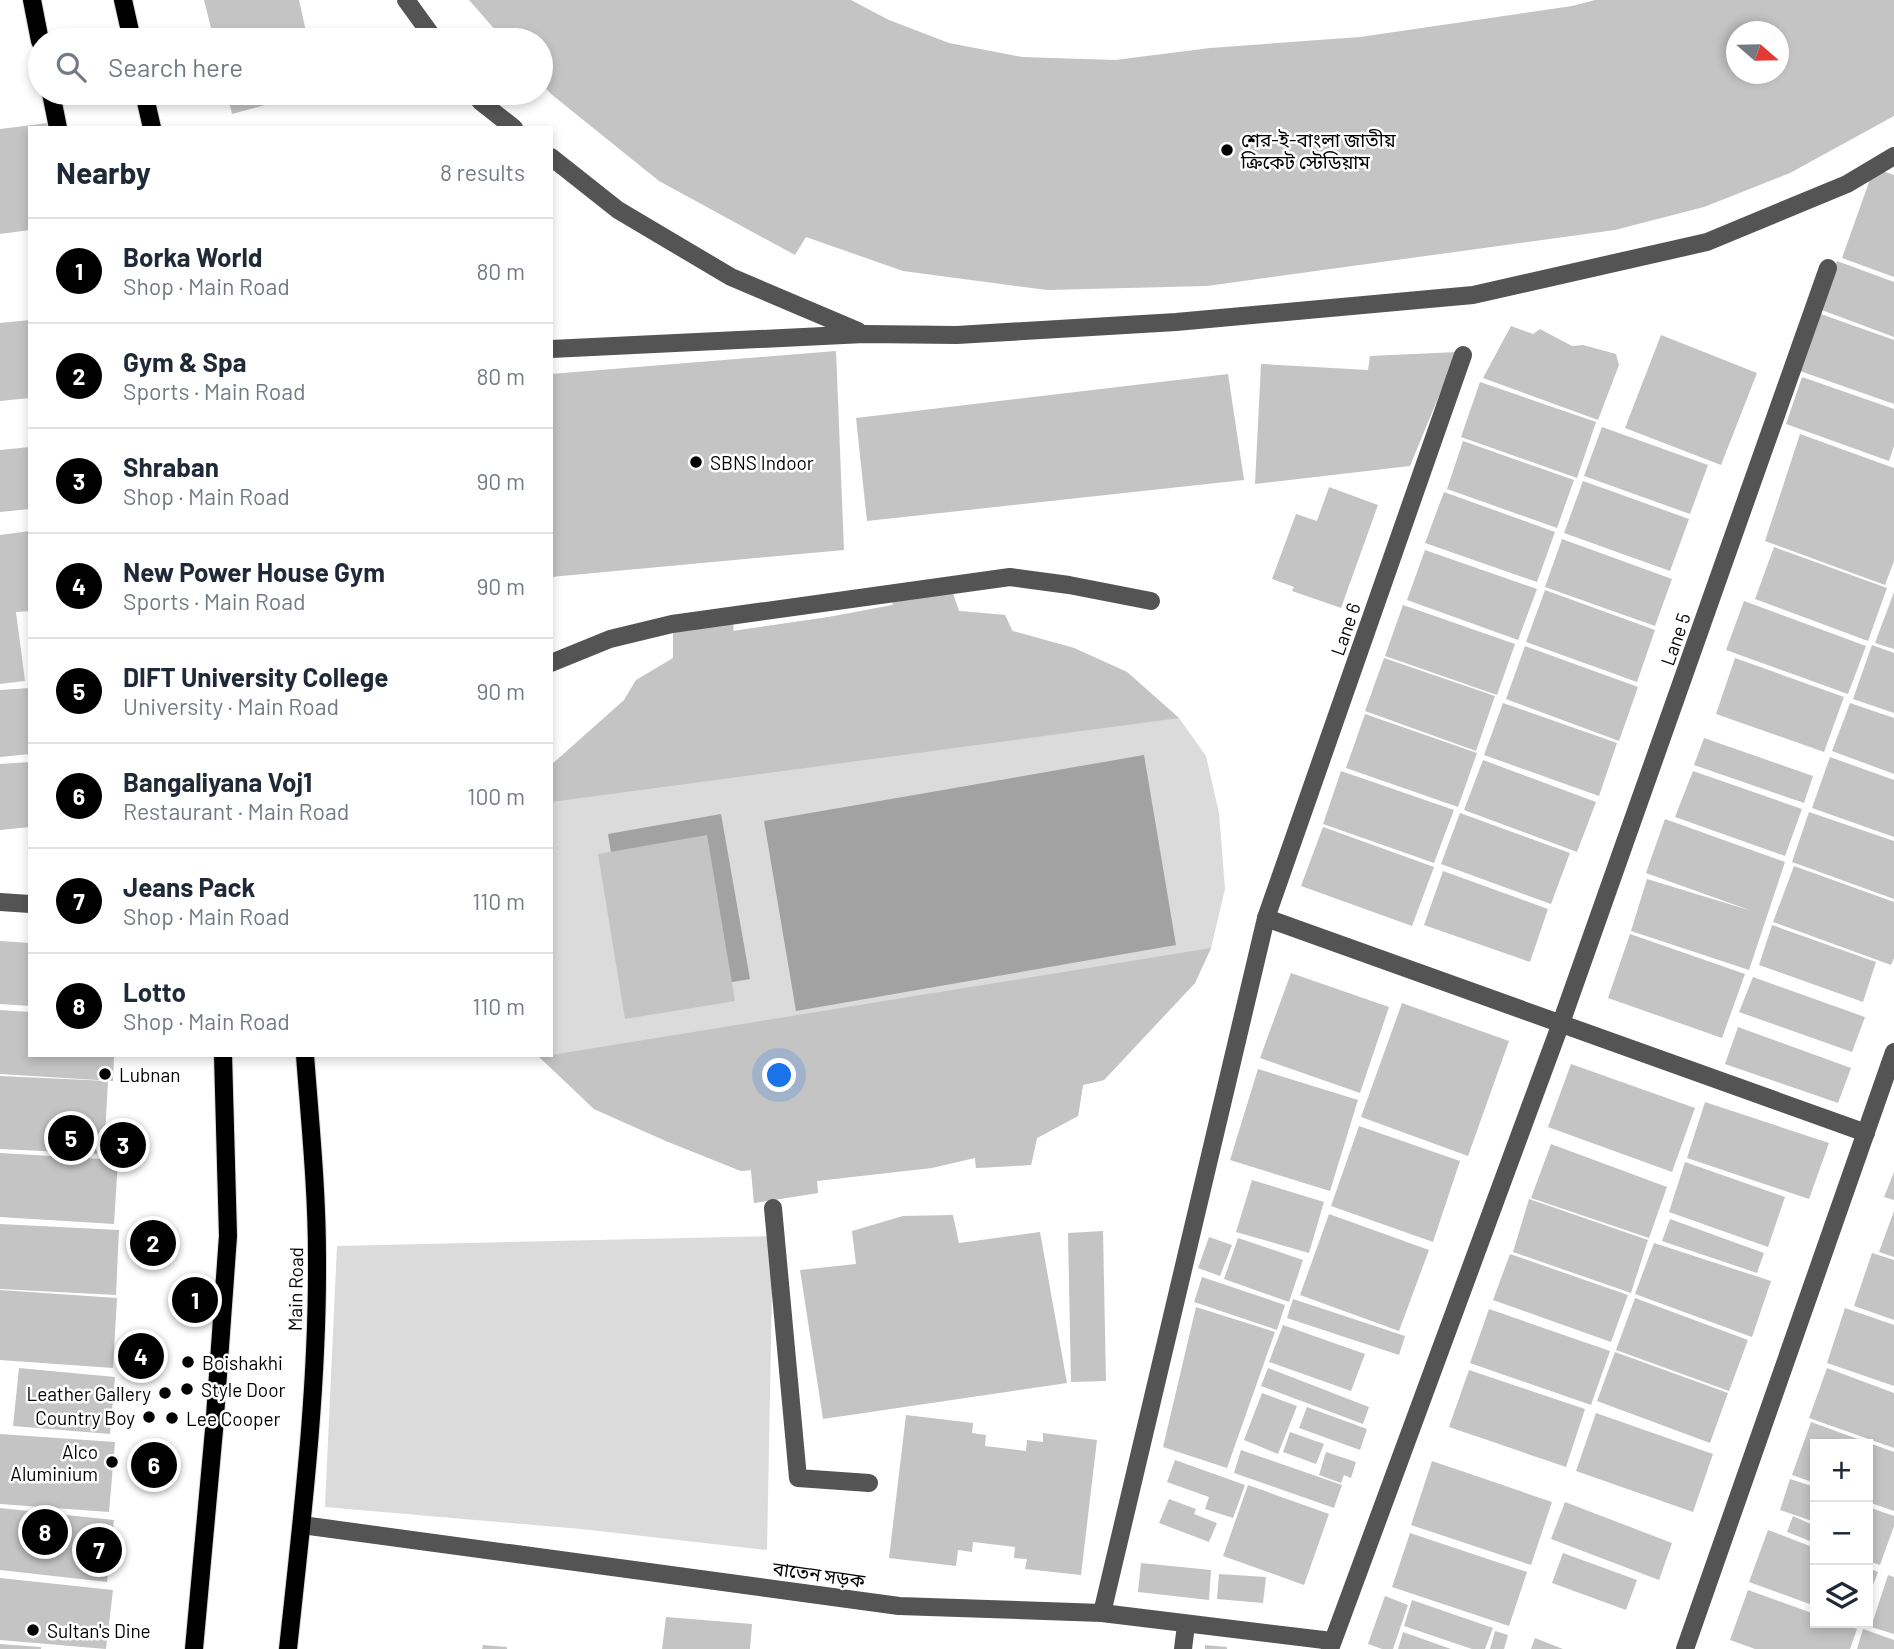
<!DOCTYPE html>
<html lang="en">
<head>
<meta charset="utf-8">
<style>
  :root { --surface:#fff; --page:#f6f6f7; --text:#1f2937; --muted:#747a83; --line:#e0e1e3; --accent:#000 }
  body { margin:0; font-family:Barlow,"Noto Sans Bengali",sans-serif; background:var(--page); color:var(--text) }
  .controls { position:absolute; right:21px; bottom:21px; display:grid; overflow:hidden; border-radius:0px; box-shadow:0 4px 10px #0003 }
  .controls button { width:63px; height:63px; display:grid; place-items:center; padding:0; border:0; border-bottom:2px solid var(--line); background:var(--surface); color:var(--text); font:35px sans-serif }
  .compass { position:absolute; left:1726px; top:21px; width:63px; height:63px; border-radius:50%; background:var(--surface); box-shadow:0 4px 10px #0003; rotate:110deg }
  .you { position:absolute; left:780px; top:1076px; width:24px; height:24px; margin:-18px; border:5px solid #fff; border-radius:50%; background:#1a73e8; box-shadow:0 0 0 10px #1a73e833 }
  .badge { display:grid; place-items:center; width:46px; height:46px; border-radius:50%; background:var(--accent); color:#fff; font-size:23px; font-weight:700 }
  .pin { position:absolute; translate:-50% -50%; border:4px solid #fff; box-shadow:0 2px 7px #0006 }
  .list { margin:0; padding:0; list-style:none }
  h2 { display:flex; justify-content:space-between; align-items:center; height:91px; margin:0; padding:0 28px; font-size:30px }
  h2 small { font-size:23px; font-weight:400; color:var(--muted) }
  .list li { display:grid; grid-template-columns:46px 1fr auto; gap:21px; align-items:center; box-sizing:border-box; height:105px; padding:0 28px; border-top:2px solid var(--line) }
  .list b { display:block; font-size:26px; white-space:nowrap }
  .list p { margin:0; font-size:23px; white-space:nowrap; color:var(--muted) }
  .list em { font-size:23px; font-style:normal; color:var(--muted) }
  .icon { flex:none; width:38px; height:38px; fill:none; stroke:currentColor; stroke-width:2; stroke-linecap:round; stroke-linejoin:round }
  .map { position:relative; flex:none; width:1894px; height:1649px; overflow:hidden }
  .search { position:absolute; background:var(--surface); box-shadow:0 4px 10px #0003; left:28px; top:28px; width:525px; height:77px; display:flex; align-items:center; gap:18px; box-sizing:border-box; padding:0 24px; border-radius:38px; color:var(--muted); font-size:26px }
  .panel { position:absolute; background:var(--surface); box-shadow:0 4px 10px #0003; left:28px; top:126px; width:525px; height:931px; border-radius:0px }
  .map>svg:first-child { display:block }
  .green { fill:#dbdbdb }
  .water { fill:#a2a2a2 }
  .building { fill:#c4c4c4; fill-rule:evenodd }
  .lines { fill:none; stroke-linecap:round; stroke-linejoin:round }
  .major-casing { stroke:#dbdbdb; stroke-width:20 }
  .minor { stroke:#545454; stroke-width:18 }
  .major { stroke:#000; stroke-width:18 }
  .poi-dot { fill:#000; stroke:#fff; stroke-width:2.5 }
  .labels { text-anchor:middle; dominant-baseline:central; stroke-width:5; stroke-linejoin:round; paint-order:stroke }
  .poi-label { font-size:19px; fill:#000; stroke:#fff; text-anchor:start }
  .street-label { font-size:19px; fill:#000; stroke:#fff }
</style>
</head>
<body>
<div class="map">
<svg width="1894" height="1649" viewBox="0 0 1894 1649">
  <rect width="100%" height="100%" fill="#fff"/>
  <g class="green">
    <path d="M951 588 959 611 1005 615 1013 631 1074 648 1127 672 1179 718 1206 756 1219 813 1225 889 1211 948 1195 983 1104 1080 1083 1085 1078 1116 1037 1138 1031 1165 976 1168 975 1158 817 1181 818 1193 754 1203 751 1170 741 1171 666 1141 594 1109 538 1055H551V765L733 621 734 631 829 617 892 605 894 596Z"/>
    <path d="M773 1236 767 1550 581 1529 325 1507 337 1246Z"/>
  </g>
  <g class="water">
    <path d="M1144 755 1176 945 796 1011 764 821Z"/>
    <path d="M721 814 750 979 635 999 608 834Z"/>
  </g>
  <g class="building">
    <path d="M204 0H299L308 40H214Z"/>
    <path d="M469 0H851L889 20 949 43 1022 57 1115 60 1210 48 1360 37 1572 6 1595 0H1894V116L1790 173 1704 207 1615 230 1207 286 1047 290 903 271 806 237 795 255 659 181 551 94 541 83V40H504ZM1736 32H1779V74H1736Z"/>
    <path d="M227 93H305L306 94 232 114Z"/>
    <path d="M48 123V128H30V230L0 234V129Z"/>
    <path d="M1874 168 1894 175V277L1842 258Z"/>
    <path d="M1837 261 1894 282V337L1819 309Z"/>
    <path d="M1818 313 1894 340V404L1797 370Z"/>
    <path d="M30 320V398L0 401V323Z"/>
    <path d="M1511 326 1533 334 1540 329 1572 346 1583 345 1616 354 1619 365 1598 420 1483 378Z"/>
    <path d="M1661 335 1757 373 1721 465 1625 428Z"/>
    <path d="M836 351 844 550 551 577V374Z"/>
    <path d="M1457 352 1410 466 1255 484 1261 364 1368 370 1370 356Z"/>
    <path d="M1228 374 1244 480 867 521 856 418Z"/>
    <path d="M1802 377 1894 409V446L1889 461 1786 424Z"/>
    <path d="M1480 382 1596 422 1577 478 1461 437Z"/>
    <path d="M1602 427 1708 465 1690 514 1584 476Z"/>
    <path d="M1800 434 1894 468V561L1885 585 1765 541Z"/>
    <path d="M1463 441 1574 480 1557 528 1447 489Z"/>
    <path d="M30 447V509L0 512V450Z"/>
    <path d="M1583 481 1689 519 1670 571 1564 533Z"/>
    <path d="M1329 487 1378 505 1341 608 1292 591 1294 587 1272 579 1296 514 1317 521Z"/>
    <path d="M1444 492 1555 532 1537 582 1425 543Z"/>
    <path d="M30 531V611L16 612 25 681 0 684V535Z"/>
    <path d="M1562 539 1672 579 1655 626 1545 587Z"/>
    <path d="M1774 547 1887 588 1868 641 1755 599Z"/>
    <path d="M1425 550 1537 589 1518 640 1407 600Z"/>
    <path d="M951 588 959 611 1005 615 1012 631 1074 648 1127 672 1179 718 551 802V765L624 700 636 680 673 658V626L733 621V631L829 617 893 605 894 596Z"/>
    <path d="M1545 590 1655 630 1637 682 1526 642Z"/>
    <path d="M1894 592V649L1875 643Z"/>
    <path d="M1744 601 1866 646 1848 694 1726 650Z"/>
    <path d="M1403 605 1515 644 1497 695 1385 656Z"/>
    <path d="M1872 645 1894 653V713L1853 699Z"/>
    <path d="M1525 646 1638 687 1619 741 1506 699Z"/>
    <path d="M1384 658 1495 696 1476 751 1365 711Z"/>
    <path d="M1735 658 1844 697 1824 752 1716 714Z"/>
    <path d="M30 688V754L0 757V690Z"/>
    <path d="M1503 703 1617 743 1599 796 1484 755Z"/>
    <path d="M1850 703 1894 718V774L1832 751Z"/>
    <path d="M1365 714 1477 753 1458 807 1346 768Z"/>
    <path d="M1704 738 1813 776 1804 803 1694 765Z"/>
    <path d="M1830 757 1894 780V837L1812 808Z"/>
    <path d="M1483 760 1596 802 1577 852 1464 810Z"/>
    <path d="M30 762V827L0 830V764Z"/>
    <path d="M1341 771 1454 810 1434 863 1323 824Z"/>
    <path d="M1693 771 1802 809 1785 856 1675 817Z"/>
    <path d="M1809 812 1894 841V899L1792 862Z"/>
    <path d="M1460 813 1570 853 1551 904 1441 864Z"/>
    <path d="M1665 819 1785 862 1749 970 1631 931 1647 879 1752 911 1646 873Z"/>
    <path d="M1323 827 1434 867 1412 926 1301 886Z"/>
    <path d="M707 835 735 1001 625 1019 598 854Z"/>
    <path d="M1794 866 1894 902V958L1891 965 1773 922Z"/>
    <path d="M1443 871 1548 909 1530 962 1424 925Z"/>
    <path d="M1772 925 1876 962 1863 1002 1759 965Z"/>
    <path d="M1630 934 1745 974 1722 1038 1608 998Z"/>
    <path d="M0 941 30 943V1006L0 1004Z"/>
    <path d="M1211 948 1195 983 1104 1080 1083 1085 1078 1116 1037 1138 1031 1165 976 1168 975 1158 932 1168 817 1181 818 1193 754 1203 751 1170 741 1171 666 1141 594 1109 539 1057Z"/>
    <path d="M1291 973 1389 1007 1360 1093 1260 1058Z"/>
    <path d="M1753 977 1865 1017 1852 1052 1739 1012Z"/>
    <path d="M1402 1003 1509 1041 1468 1156 1361 1117Z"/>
    <path d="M0 1010 30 1012V1055H114L113 1081 0 1074Z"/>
    <path d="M1738 1027 1851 1068 1838 1103 1725 1064Z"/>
    <path d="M1571 1064 1695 1108 1672 1172 1548 1127Z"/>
    <path d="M1258 1069 1358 1100 1330 1191 1230 1160Z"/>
    <path d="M0 1076 108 1081 104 1154 0 1149Z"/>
    <path d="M1705 1102 1829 1143 1809 1199 1687 1158Z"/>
    <path d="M1359 1126 1460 1161 1433 1242 1331 1206Z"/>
    <path d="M1551 1144 1667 1187 1649 1238 1531 1198Z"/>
    <path d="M0 1153 118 1160 114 1224 0 1217Z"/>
    <path d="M1685 1162 1785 1197 1768 1247 1669 1212Z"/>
    <path d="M1894 1172V1200L1884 1197Z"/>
    <path d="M1252 1180 1324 1202 1309 1253 1236 1232Z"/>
    <path d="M1529 1199 1648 1240 1631 1293 1513 1252Z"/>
    <path d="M1894 1211V1257L1879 1252Z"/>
    <path d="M1329 1214 1429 1250 1399 1331 1300 1295Z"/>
    <path d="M953 1215 959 1243 1040 1232 1067 1383 823 1419 800 1270 856 1264 852 1231 903 1216Z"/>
    <path d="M1670 1219 1764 1253 1757 1273 1662 1241Z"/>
    <path d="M0 1224 119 1230 116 1295 0 1289Z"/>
    <path d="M1103 1231 1106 1381 1071 1382 1068 1233Z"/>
    <path d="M1209 1237 1232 1245 1220 1276 1198 1268Z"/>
    <path d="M1238 1238 1303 1260 1289 1302 1224 1279Z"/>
    <path d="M1654 1243 1771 1281 1752 1337 1635 1294Z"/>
    <path d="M1872 1253 1894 1260V1320L1854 1306Z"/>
    <path d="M1510 1254 1628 1295 1611 1342 1493 1300Z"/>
    <path d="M1202 1277 1285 1305 1277 1330 1194 1302Z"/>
    <path d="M0 1290 117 1298 113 1368 0 1360Z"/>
    <path d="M1635 1298 1748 1340 1729 1391 1616 1350Z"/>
    <path d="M1293 1299 1405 1336 1399 1355 1287 1318Z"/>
    <path d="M1196 1307 1275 1332 1227 1468 1163 1447Z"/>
    <path d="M1845 1308 1894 1325V1386L1827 1363Z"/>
    <path d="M1489 1309 1610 1351 1591 1405 1470 1363Z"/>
    <path d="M1283 1325 1365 1354 1351 1391 1269 1362Z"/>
    <path d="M1615 1352 1728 1393 1710 1443 1597 1401Z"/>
    <path d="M19 1368 115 1377 110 1434 13 1426Z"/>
    <path d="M1268 1368 1369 1407 1363 1424 1261 1386Z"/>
    <path d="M1827 1368 1894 1393V1448L1809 1418Z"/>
    <path d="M1469 1370 1585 1409 1566 1467 1449 1427Z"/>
    <path d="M1262 1393 1297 1406 1278 1454 1244 1440Z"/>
    <path d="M1307 1407 1367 1429 1360 1450 1299 1428Z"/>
    <path d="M1596 1413 1713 1454 1693 1512 1576 1471Z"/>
    <path d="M906 1415 973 1423 972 1433 986 1435 985 1446 1026 1451 1027 1440 1043 1442V1433L1097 1440 1081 1575 1025 1569 1027 1559 1014 1558 1015 1547 973 1542 972 1552 958 1550 956 1566 889 1558Z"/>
    <path d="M1811 1422 1894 1452V1511L1868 1502V1444H1815V1483L1792 1475Z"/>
    <path d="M1290 1432 1324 1444 1316 1464 1283 1452Z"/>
    <path d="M0 1434 115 1442 109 1512 0 1504Z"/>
    <path d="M1241 1450 1342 1485 1334 1508 1234 1473Z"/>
    <path d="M1326 1452 1356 1462 1351 1478 1344 1475 1341 1483 1319 1475Z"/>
    <path d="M1175 1460 1245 1485 1233 1518 1205 1509 1209 1497 1167 1482Z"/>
    <path d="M1432 1461 1552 1502 1531 1565 1411 1525Z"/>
    <path d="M1790 1479 1815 1487V1522L1780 1510Z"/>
    <path d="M1248 1485 1329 1514 1304 1585 1223 1556Z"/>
    <path d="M1169 1499 1196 1509 1194 1514 1217 1523 1209 1542 1159 1523Z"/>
    <path d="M1565 1502 1672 1543 1659 1580 1551 1539Z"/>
    <path d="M1868 1507 1894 1516V1526L1880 1565 1868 1561Z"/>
    <path d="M0 1508 114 1520 107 1582 0 1570Z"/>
    <path d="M1793 1516 1815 1526V1543L1787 1532Z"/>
    <path d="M1768 1530 1815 1548V1606L1749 1582Z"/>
    <path d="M1410 1533 1527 1572 1509 1626 1392 1587Z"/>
    <path d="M1563 1553 1637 1580 1626 1610 1552 1583Z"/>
    <path d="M1141 1563 1211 1570 1209 1600 1138 1592Z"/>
    <path d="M1868 1568 1878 1572 1868 1598Z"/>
    <path d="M1219 1574 1266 1577 1263 1603 1217 1599Z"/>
    <path d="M1888 1575 1894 1577V1634L1871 1627Z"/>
    <path d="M0 1578 113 1590 106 1649 0 1640Z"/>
    <path d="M1748 1590 1815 1614V1623H1839L1857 1629 1850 1649H1755L1730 1640Z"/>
    <path d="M1385 1596 1408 1605 1393 1649H1382L1368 1644Z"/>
    <path d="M1412 1600 1493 1628 1485 1649H1472L1404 1626Z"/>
    <path d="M666 1617 752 1624 750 1649H662Z"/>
    <path d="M1863 1629 1894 1640V1649H1857Z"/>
    <path d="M1495 1631 1508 1635 1504 1649H1490Z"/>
    <path d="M1403 1632 1451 1649H1398Z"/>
    <path d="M1535 1638 1563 1649H1531Z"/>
    <path d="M0 1644 41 1647V1649H0Z"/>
    <path d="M483 1645 507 1647V1649H482Z"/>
    <path d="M1205 1645 1227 1647V1649H1205Z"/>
  </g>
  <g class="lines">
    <g class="major-casing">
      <g id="major">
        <path d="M32 0 40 41"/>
        <path d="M123 0 132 40"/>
        <path d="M51 93 58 128"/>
        <path d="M144 93 152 128"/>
        <path d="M194 1649 214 1430 228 1236 223 1055"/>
        <path d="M288 1649C302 1519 318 1388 317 1257 317 1190 310 1122 305 1055"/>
      </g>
    </g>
    <g class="minor">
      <path d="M406 0 435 40"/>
      <path d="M474 93 481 102 514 128"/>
      <path d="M551 157 618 210 731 277 858 331"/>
      <path d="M551 349 864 334 957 335 1176 322 1473 295 1707 242 1847 184 1894 156"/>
      <path d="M551 663 610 639 672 624 1010 577 1069 585 1151 601"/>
      <path d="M0 902 30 904"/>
      <path d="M1266 918 1866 1133"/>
      <path d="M773 1208 798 1478 869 1483"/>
      <path d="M302 1525 899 1606 1102 1613 1332 1641"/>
      <path d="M1102 1613 1266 918 1463 355"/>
      <path d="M1183 1649 1186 1625"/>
      <path d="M1330 1649 1561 1023 1828 268"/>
      <path d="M1685 1649 1894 1052"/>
    </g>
    <use href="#major" class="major"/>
  </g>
  <g class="poi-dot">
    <circle cx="1227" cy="150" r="7"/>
    <circle cx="696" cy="462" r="7"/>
    <circle cx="105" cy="1074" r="7"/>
    <circle cx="188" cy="1362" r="7"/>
    <circle cx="187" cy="1389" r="7"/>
    <circle cx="165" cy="1393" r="7"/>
    <circle cx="149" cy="1417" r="7"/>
    <circle cx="172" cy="1418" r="7"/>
    <circle cx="112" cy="1462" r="7"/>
    <circle cx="33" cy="1630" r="7"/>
  </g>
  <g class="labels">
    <g class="poi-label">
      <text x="1241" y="139">শের-ই-বাংলা জাতীয়<tspan x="1241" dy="22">ক্রিকেট স্টেডিয়াম</tspan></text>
      <text x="710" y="462">SBNS Indoor</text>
      <text x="119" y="1074">Lubnan</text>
      <text x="202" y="1362">Boishakhi</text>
      <text x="201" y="1389">Style Door</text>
      <text x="151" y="1393" text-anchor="end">Leather Gallery</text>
      <text x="135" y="1417" text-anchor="end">Country Boy</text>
      <text x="186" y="1418">Lee Cooper</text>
      <text x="98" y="1451" text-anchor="end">Alco<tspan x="98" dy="22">Aluminium</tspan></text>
      <text x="47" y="1630">Sultan's Dine</text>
    </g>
    <g class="street-label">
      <text transform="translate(1345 629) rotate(-71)">Lane 6</text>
      <text transform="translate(1675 639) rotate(-71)">Lane 5</text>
      <text transform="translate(295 1289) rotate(-89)">Main Road</text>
      <text transform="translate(819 1574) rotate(8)">বাতেন সড়ক</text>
    </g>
  </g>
</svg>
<div class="controls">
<button>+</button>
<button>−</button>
<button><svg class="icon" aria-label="layers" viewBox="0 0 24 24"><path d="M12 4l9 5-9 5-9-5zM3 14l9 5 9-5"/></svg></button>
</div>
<svg class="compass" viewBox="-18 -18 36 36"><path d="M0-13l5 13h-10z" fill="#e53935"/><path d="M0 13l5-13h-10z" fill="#747a83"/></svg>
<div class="you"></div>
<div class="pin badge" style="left:195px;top:1300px">1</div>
<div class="pin badge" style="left:153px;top:1243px">2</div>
<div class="pin badge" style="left:123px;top:1145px">3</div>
<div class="pin badge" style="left:141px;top:1356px">4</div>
<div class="pin badge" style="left:71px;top:1138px">5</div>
<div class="pin badge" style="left:154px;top:1465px">6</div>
<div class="pin badge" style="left:99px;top:1550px">7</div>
<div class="pin badge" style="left:45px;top:1532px">8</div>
<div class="search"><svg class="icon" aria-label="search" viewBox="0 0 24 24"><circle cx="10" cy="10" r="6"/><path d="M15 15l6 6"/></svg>Search here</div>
<section class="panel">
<h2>Nearby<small>8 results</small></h2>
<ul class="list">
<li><span class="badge">1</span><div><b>Borka World</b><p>Shop · Main Road</p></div><em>80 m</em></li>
<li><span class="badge">2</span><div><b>Gym &amp; Spa</b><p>Sports · Main Road</p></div><em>80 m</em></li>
<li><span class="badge">3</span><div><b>Shraban</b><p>Shop · Main Road</p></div><em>90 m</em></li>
<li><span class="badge">4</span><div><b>New Power House Gym</b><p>Sports · Main Road</p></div><em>90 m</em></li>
<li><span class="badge">5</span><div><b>DIFT University College</b><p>University · Main Road</p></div><em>90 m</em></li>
<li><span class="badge">6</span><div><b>Bangaliyana Voj1</b><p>Restaurant · Main Road</p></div><em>100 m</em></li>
<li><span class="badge">7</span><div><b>Jeans Pack</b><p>Shop · Main Road</p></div><em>110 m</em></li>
<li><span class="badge">8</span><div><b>Lotto</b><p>Shop · Main Road</p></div><em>110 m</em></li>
</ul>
</section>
</div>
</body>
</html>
